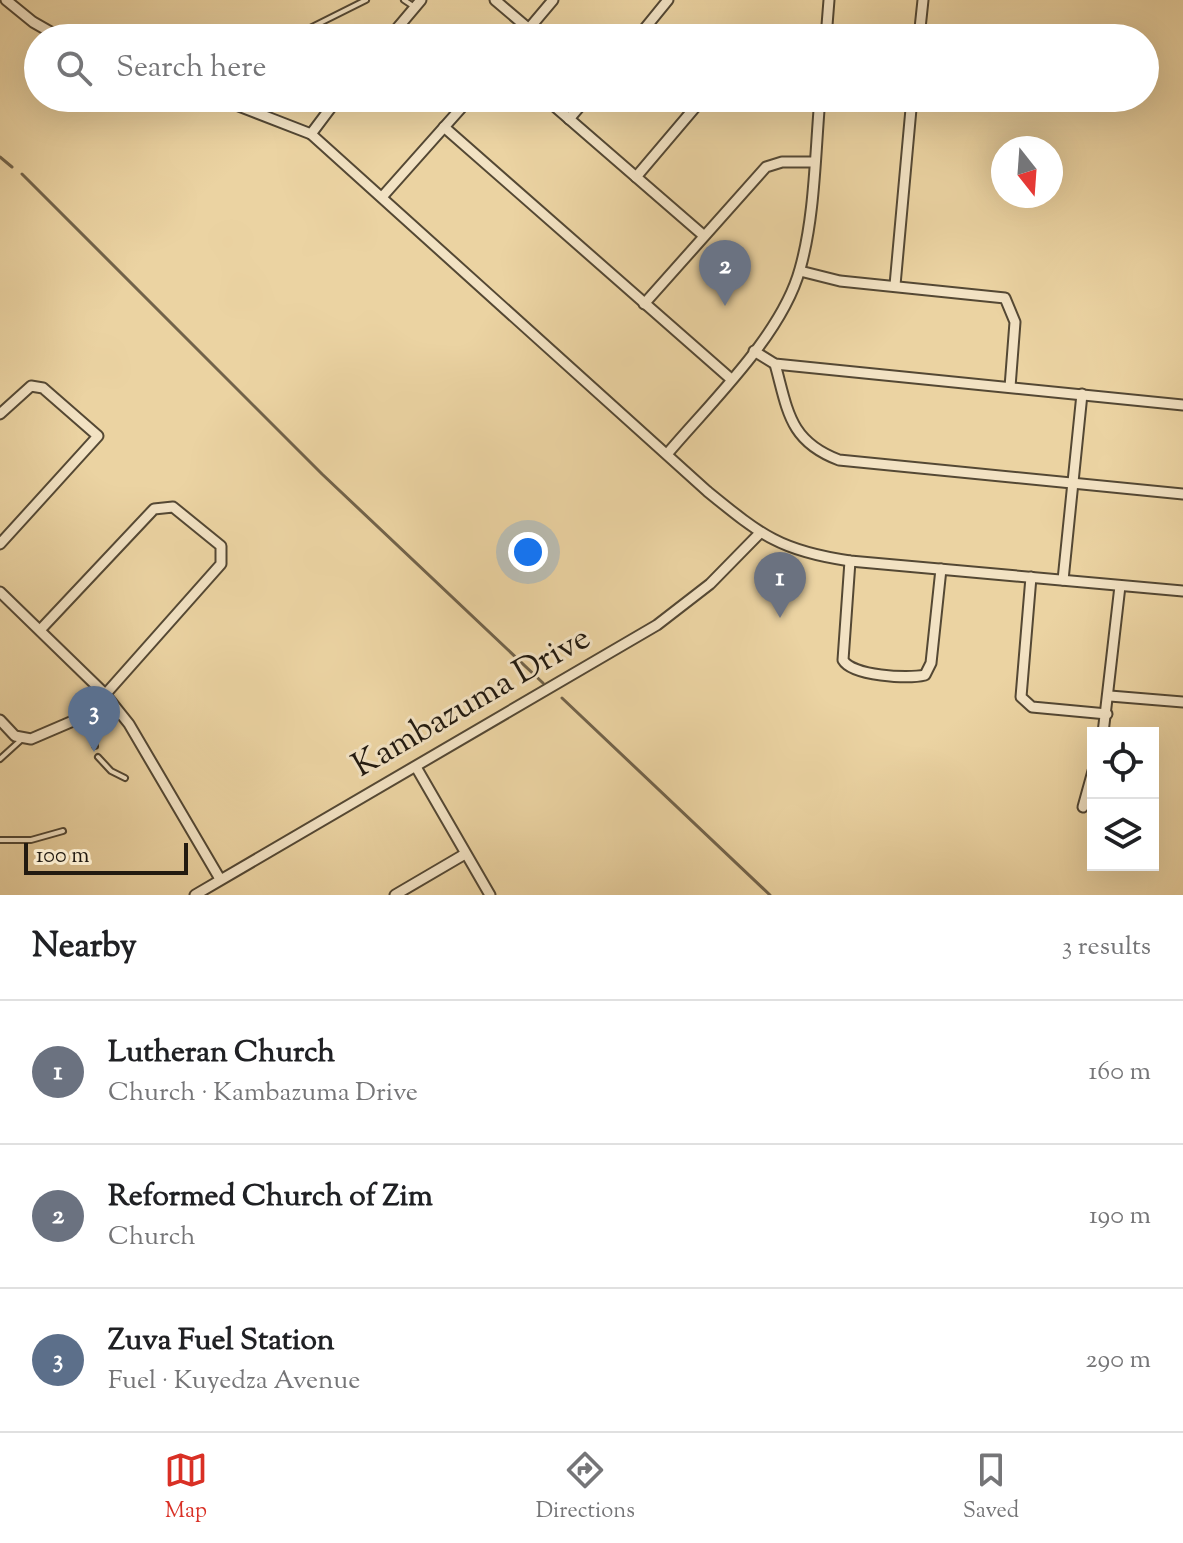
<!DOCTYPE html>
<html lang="en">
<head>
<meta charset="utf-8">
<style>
  :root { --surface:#fff; --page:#f2f2f2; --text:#202124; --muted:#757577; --line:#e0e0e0; --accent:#d93025 }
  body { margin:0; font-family:"Sorts Mill Goudy",serif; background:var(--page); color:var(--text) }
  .controls { position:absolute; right:24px; bottom:24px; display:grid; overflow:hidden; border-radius:0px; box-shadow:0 8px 32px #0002 }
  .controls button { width:72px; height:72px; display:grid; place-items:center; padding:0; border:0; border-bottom:2px solid var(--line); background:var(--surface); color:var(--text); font:40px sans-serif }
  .compass { position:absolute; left:991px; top:136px; width:72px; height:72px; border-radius:50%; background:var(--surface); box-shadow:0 8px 32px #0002; rotate:163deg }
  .scale { position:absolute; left:24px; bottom:20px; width:164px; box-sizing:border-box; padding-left:8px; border:4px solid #221a10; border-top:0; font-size:22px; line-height:28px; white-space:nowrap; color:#221a10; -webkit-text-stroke:6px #f2e2c3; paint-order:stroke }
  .you { position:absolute; left:528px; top:552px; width:28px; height:28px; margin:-20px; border:6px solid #fff; border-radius:50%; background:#1a73e8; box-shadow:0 0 0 12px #1a73e833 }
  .badge { display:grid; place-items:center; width:52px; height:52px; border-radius:50%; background:var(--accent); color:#fff; font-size:26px; font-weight:700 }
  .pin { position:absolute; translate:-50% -66px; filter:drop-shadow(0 2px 4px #0008) }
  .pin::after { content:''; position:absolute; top:42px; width:28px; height:24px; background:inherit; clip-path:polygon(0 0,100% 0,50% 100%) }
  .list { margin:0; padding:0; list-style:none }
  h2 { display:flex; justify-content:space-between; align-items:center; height:104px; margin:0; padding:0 32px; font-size:34px }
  h2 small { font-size:26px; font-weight:400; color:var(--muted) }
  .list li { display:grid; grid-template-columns:52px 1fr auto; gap:24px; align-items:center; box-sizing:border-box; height:144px; padding:0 32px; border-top:2px solid var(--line) }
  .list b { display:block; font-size:30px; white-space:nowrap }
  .list p { margin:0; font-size:26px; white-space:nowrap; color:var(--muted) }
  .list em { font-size:26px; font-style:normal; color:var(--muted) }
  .icon { flex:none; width:44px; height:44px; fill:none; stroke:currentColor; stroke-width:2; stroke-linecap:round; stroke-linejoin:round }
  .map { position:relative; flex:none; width:1183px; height:895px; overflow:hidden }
  .search { position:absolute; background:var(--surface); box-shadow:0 8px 32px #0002; left:24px; right:24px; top:24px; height:88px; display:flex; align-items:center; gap:20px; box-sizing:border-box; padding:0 28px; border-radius:44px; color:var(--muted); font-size:30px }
  .sheet { height:536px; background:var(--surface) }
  nav { display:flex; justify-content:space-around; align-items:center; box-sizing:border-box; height:112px; border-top:2px solid var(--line); background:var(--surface); font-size:22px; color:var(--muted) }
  nav a { display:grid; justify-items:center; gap:4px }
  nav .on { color:var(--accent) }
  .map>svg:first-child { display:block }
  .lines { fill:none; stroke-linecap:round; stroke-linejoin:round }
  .stream { stroke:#72634a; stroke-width:3 }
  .service-casing { stroke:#544834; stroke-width:8 }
  .minor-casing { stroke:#544834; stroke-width:13 }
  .service { stroke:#f2e2c3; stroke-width:4 }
  .minor { stroke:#f2e2c3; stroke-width:9 }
  .labels { text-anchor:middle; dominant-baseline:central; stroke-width:6; stroke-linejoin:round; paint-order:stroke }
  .street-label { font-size:34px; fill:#221a10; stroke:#f2e2c3 }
</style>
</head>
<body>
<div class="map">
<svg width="1183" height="895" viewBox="0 0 1183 895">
  <rect width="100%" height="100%" fill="#ebd3a2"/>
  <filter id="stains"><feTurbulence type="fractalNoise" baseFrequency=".0025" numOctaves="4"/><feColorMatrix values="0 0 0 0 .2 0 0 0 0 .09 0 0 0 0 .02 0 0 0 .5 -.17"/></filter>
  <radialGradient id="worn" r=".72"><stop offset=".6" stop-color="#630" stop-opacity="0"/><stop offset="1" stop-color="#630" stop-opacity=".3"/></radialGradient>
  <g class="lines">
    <g class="stream">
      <path d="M0 157 12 167"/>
      <path d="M22 174 322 474 543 683"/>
      <path d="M562 698 770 895"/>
    </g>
    <g class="service-casing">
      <g id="service">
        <path d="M404 0 413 6"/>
        <path d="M290 38 366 0"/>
        <path d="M87 717 95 746"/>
        <path d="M98 757 111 771 125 778"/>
        <path d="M0 759 22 739"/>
        <path d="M0 840H31L63 831"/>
      </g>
    </g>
    <g class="minor-casing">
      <g id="minor">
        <path d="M6 0 33 22 61 38"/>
        <path d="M495 0 529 29"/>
        <path d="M389 38 421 0"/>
        <path d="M521 38 553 0"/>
        <path d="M637 38 668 0"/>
        <path d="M757 38 769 35 826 37"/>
        <path d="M826 38 829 0"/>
        <path d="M919 38 923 0"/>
        <path d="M218 98 311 134 707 491C761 535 780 551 850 561L1183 591"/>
        <path d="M545 98 703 235"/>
        <path d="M569 119 587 98"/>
        <path d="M444 127 731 379"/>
        <path d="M311 134 338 98"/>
        <path d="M636 177 703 98"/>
        <path d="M382 197 470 98"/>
        <path d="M800 271 840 281 1005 298 1015 322 1010 387"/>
        <path d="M895 285 912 98"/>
        <path d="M644 304 766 167 782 162H814"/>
        <path d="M754 351 775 364 1183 405"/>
        <path d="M775 364C788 411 789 441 839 460L1183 494"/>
        <path d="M0 414 31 386 43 388 98 436 0 544"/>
        <path d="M668 453C711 402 782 335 800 269 815 216 815 154 820 98"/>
        <path d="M850 561 843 660C852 676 908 679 925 675L931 663 941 569"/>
        <path d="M1031 577 1021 697 1032 707 1107 714"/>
        <path d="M1063 580 1082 394"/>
        <path d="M0 592 105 694 129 724 220 879"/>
        <path d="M1110 696 1183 702"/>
        <path d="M0 720 15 736 31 739 87 715 221 564V546L173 507 154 509 41 629"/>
        <path d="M1103 733 1120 586"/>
        <path d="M416 767 490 895"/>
        <path d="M1083 807 1093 771"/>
        <path d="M195 895 657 625 710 584 759 534"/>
        <path d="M395 895 465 854"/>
      </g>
    </g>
    <use href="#service" class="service"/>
    <use href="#minor" class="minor"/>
  </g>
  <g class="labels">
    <g class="street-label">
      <text transform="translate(472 703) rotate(-30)">Kambazuma Drive</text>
    </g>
  </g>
  <rect width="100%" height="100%" filter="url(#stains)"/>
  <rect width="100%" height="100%" fill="url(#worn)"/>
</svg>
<div class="controls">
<button><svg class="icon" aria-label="locate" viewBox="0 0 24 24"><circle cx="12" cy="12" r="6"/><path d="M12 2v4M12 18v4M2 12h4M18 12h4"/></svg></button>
<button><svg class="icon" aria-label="layers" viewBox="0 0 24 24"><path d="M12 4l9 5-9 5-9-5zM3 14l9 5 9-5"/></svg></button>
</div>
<svg class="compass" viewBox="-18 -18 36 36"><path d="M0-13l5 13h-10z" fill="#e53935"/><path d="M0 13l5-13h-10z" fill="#757577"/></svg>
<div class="scale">100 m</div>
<div class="you"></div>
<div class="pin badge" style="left:780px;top:618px;background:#6b7280">1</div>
<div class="pin badge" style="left:725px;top:306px;background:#6b7280">2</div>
<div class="pin badge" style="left:94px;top:752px;background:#5c6f8a">3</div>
<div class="search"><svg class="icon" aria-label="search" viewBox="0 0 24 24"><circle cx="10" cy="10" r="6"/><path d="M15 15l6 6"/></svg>Search here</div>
</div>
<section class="sheet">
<h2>Nearby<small>3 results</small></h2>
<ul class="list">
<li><span class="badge" style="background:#6b7280">1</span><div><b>Lutheran Church</b><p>Church · Kambazuma Drive</p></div><em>160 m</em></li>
<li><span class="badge" style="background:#6b7280">2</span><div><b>Reformed Church of Zim</b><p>Church</p></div><em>190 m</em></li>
<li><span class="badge" style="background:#5c6f8a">3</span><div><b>Zuva Fuel Station</b><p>Fuel · Kuyedza Avenue</p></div><em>290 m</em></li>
</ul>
</section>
<nav>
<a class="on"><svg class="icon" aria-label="map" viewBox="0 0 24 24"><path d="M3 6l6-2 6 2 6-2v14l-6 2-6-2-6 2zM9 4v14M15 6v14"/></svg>Map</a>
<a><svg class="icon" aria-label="directions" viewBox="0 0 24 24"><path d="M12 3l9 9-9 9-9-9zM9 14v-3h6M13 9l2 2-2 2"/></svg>Directions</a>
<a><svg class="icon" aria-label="saved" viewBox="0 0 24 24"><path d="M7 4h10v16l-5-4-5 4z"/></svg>Saved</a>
</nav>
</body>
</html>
